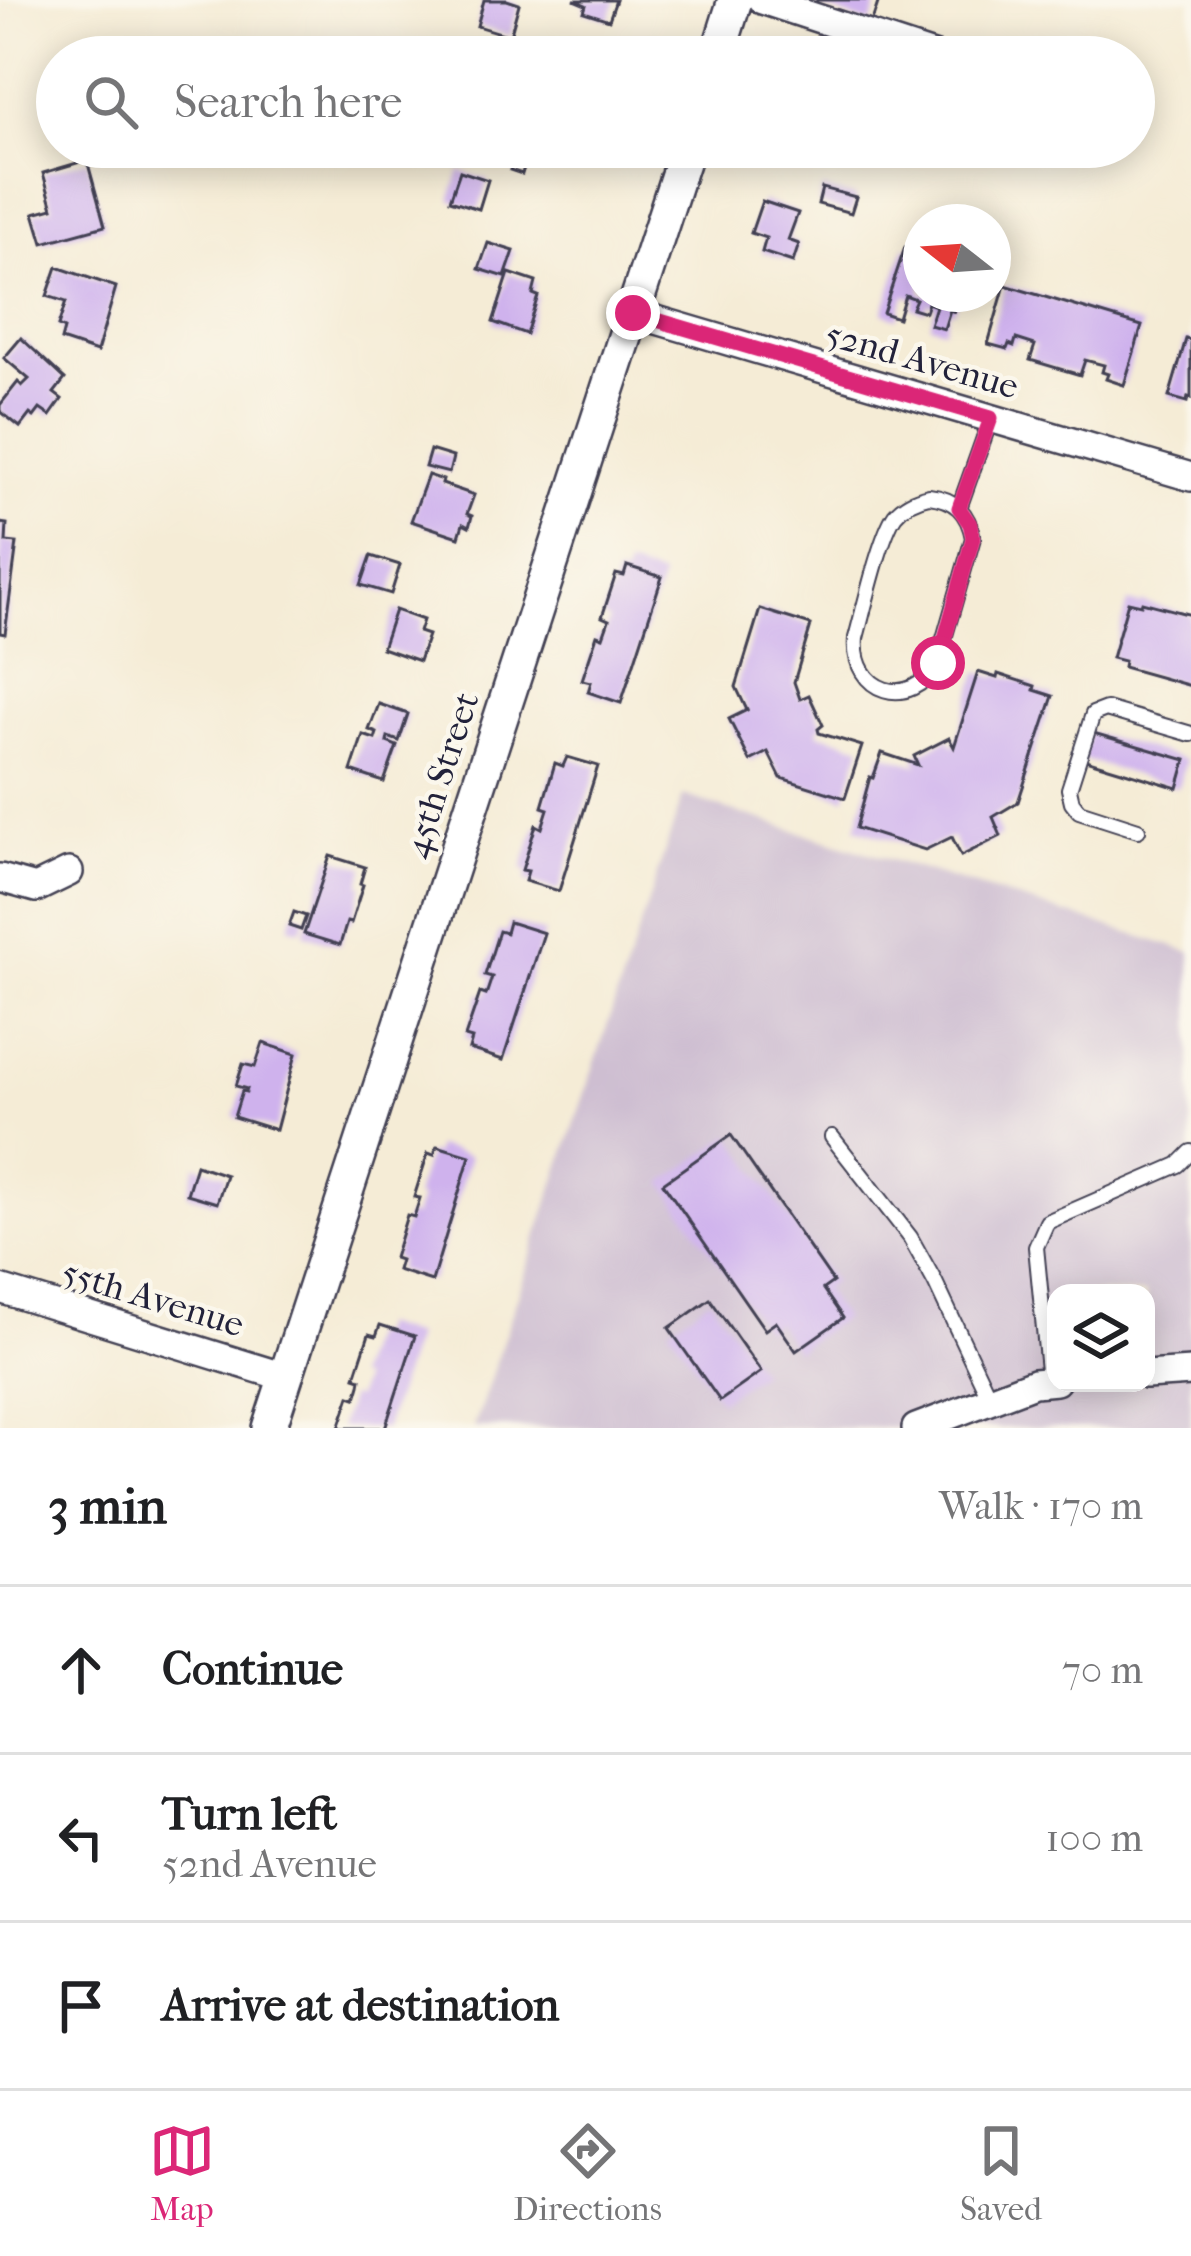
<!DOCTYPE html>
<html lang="en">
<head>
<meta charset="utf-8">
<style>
  :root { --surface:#fff; --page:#f6f6f6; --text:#202124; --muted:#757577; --line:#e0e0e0; --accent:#db2777 }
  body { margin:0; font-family:"IM FELL French Canon",serif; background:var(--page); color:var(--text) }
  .controls { position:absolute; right:36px; bottom:36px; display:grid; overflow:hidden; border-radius:24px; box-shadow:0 6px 30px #0003 }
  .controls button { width:108px; height:108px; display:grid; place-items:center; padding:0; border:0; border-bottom:3px solid var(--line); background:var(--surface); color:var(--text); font:60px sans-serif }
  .compass { position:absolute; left:903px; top:204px; width:108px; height:108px; border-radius:50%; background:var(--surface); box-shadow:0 6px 30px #0003; rotate:287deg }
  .stop { position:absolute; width:36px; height:36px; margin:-27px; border:9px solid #db2777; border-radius:50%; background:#fff }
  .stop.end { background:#db2777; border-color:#fff; box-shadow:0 3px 12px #0008 }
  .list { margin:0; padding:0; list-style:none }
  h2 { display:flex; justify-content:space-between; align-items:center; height:156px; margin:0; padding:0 48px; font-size:51px }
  h2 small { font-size:39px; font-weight:400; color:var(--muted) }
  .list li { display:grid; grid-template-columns:78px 1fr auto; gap:36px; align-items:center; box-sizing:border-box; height:168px; padding:0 48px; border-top:3px solid var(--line) }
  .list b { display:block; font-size:45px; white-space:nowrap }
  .list p { margin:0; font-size:39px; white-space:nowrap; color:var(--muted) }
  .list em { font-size:39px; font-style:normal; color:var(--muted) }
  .icon { flex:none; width:66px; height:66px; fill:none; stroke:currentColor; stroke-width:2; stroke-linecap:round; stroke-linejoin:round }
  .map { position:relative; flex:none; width:1191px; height:1428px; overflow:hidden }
  .search { position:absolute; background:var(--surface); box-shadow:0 6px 30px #0003; left:36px; right:36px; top:36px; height:132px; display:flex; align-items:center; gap:30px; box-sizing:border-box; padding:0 42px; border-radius:66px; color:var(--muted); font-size:45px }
  .sheet { height:660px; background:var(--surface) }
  nav { display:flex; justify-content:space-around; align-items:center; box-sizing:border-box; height:168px; border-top:3px solid var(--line); background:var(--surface); font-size:33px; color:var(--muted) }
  nav a { display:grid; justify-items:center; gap:6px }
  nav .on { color:var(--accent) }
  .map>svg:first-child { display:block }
  .industrial { fill:#cebed1; fill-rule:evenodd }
  .building { fill:#cfb2ed }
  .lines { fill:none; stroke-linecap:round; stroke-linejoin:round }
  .service-casing { stroke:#424052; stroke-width:18 }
  .minor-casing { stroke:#424052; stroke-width:32 }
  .tertiary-casing { stroke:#424052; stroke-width:38 }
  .service { stroke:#fff; stroke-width:14 }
  .minor { stroke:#fff; stroke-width:27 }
  .tertiary { stroke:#fff; stroke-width:33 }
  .route { stroke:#db2777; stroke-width:15 }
  .labels { text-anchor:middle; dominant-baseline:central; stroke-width:9; stroke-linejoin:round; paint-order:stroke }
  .street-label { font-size:36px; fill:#22223b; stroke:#fbf7ec }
</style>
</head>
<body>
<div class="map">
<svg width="1191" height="1428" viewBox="0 0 1191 1428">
  <rect width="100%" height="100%" fill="#fbf7ec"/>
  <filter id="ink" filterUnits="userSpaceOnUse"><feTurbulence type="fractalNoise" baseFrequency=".00833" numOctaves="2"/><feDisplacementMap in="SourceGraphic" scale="24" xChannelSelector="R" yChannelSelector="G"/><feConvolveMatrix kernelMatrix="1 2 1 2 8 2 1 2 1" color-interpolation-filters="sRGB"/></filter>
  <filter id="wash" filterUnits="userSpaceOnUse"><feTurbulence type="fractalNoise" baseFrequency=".004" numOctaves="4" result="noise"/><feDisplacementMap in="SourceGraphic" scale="48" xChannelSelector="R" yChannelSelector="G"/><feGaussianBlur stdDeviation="2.7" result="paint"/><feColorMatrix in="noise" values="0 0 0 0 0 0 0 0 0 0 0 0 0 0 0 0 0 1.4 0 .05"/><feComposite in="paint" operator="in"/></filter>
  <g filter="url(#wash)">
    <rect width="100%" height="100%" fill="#f5ecd6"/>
    <path class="industrial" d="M683 796 1191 952V1428H474ZM1056 1293H1146V1383H1056Z"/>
    <g id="blocks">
      <g class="building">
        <path d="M484 0H507L519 4 510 36 477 26Z"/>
        <path d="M574 0H616L609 20 584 12 586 5Z"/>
        <path d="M817 0H879L871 24 815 5Z"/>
        <path d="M510 147H548L545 159 537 157 534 167 525 164 522 174 510 170 512 162 506 160Z"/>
        <path d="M87 160 105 226 43 243 34 213 53 208 43 173Z"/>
        <path d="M460 171 488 180 479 209 450 200Z"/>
        <path d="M822 188 856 197 851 213 818 204Z"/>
        <path d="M762 201 798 213 788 240 799 244 793 262 762 252 766 238 751 233Z"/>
        <path d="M488 243 514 251 505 277 479 269Z"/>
        <path d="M905 247 921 252V294H960L954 312 950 310 944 329 930 325 936 306 928 303 925 312 912 308 916 299 905 295 898 318 883 313Z"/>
        <path d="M57 267 116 287 97 352 61 340 64 329 58 326 66 302 47 296Z"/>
        <path d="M509 273 536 282 533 294 538 296 526 334 493 322Z"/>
        <path d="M1005 285 1142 326 1124 385 1106 379 1108 374 1102 372 1104 365 1085 360 1080 375 1030 360 1035 345 1016 339 1014 346 1009 344 1007 349 988 344Z"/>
        <path d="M21 338 65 379 54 393 62 399 50 416 40 409 34 417 30 414 20 427 0 411V405L18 382 22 386 29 379 4 358Z"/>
        <path d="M1186 339 1191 340V398L1188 397 1187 402 1169 397Z"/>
        <path d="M430 450 453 457 449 473 425 467Z"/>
        <path d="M428 475 443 480 442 484 474 495 467 514 472 516 469 527 463 524 459 537 411 521Z"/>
        <path d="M0 523 7 524 6 542 17 543 5 634 0 633Z"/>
        <path d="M371 556 400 565 391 594 361 585Z"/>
        <path d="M627 566 662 577 621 703 588 692 591 682 582 680 597 635 603 637 609 620 602 617 616 574 624 576Z"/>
        <path d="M1128 602 1141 605 1142 602 1191 615V686L1123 667 1124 661 1112 658Z"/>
        <path d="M760 609 811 625 794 682 800 699 809 695 823 725 818 729 819 733 862 746 845 798 781 778 768 752 750 761 729 719 747 710 736 687Z"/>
        <path d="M395 610 423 620 419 632 428 635 419 661 382 648Z"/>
        <path d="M978 672 997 678 998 674 1035 686 1034 690 1053 696 1018 802 993 817 1001 836 961 856 952 837 925 850 856 828 870 777 873 778 882 753 918 765 914 756 949 738 954 747Z"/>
        <path d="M379 704 408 714 399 741 388 737 387 742 397 746 384 782 351 771 363 735 375 739 377 733 369 730Z"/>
        <path d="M1090 732 1186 760 1178 788 1082 759Z"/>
        <path d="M567 757 598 766 559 891 525 881 528 871 522 870 536 825 542 828 548 809 542 807 555 763 563 766Z"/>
        <path d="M330 856 365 867 360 884 363 885 351 923 347 922 340 945 304 934Z"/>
        <path d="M294 912 306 916 301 930 289 926Z"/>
        <path d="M509 922 544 933 503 1060 469 1049 472 1039 465 1037 480 993 486 995 492 977 485 975 499 931 506 933Z"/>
        <path d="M263 1043 296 1054 276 1130 234 1117 242 1091 246 1092 247 1089 236 1086 243 1064 255 1067Z"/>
        <path d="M731 1135 833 1282 823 1289 843 1318 796 1351 776 1322 765 1330 663 1183Z"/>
        <path d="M437 1146 470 1156 432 1281 397 1270 400 1260 394 1258 407 1215 414 1217 420 1198 414 1197 428 1153 434 1155Z"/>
        <path d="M196 1165 226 1175 217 1203 187 1194Z"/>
        <path d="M710 1299 761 1372 720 1401 669 1328Z"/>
        <path d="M380 1325 415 1336 385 1428H339L350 1396 356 1398 360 1385 361 1379 355 1377 369 1334 376 1336Z"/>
      </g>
    </g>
  </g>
  <g filter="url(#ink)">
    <use href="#blocks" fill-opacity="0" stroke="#424052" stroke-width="3"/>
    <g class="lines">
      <g class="service-casing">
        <g id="service">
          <path d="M929 496C955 499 968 512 973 538L937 663C911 712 851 693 856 638 864 609 880 537 895 515 904 504 915 499 929 496Z"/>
          <path d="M959 508 991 418"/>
          <path d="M1138 830 1079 811 1072 802 1069 789 1093 714 1106 709 1191 734"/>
          <path d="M832 1137 910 1237 935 1282 990 1399"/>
          <path d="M1049 1381 1036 1247 1047 1222 1178 1165 1191 1152"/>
        </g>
      </g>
      <g class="minor-casing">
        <g id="minor">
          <path d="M762 0 936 57"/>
          <path d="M633 313 1191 477"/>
          <path d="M0 878 36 888 69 872"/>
          <path d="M0 1289 285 1377"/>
          <path d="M1146 1375 1191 1372"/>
          <path d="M916 1428 1034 1383 1056 1381"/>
        </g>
      </g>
      <g class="tertiary-casing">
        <g id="tertiary">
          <path d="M717 57 735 0"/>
          <path d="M269 1428 687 147"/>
        </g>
      </g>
      <use href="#service" class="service"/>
      <use href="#minor" class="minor"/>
      <use href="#tertiary" class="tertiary"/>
    </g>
  </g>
  <g class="lines" filter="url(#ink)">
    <path class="route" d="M633 313 991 418 959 508 970 524 973 538 938 663"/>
  </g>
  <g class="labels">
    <g class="street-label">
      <text transform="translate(922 360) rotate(16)">52nd Avenue</text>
      <text transform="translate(441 775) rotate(-72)">45th Street</text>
      <text transform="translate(153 1298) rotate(17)">55th Avenue</text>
    </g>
  </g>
</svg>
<div class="controls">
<button><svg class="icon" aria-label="layers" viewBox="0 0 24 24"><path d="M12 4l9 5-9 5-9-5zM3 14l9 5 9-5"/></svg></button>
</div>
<svg class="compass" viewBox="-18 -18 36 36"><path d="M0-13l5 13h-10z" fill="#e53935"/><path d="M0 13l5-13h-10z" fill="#757577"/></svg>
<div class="stop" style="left:938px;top:663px"></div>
<div class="stop end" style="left:633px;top:313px"></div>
<div class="search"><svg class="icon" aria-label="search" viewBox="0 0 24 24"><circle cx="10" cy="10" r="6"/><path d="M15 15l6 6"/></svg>Search here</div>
</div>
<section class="sheet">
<h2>3 min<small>Walk · 170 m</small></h2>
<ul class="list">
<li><svg class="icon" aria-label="ahead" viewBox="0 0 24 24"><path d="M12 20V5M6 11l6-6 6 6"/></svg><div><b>Continue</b></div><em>70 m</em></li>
<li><svg class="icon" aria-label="left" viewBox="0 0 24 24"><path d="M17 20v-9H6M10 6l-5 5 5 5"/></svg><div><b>Turn left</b><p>52nd Avenue</p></div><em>100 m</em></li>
<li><svg class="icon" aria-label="arrive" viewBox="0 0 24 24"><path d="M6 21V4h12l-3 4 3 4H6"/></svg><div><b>Arrive at destination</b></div></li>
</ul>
</section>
<nav>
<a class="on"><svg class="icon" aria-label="map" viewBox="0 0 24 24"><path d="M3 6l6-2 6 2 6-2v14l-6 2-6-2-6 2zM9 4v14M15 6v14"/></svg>Map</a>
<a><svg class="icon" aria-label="directions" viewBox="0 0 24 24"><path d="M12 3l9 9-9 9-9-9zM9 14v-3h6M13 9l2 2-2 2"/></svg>Directions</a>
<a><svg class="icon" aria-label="saved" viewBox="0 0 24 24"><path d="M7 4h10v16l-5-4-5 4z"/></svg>Saved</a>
</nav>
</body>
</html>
